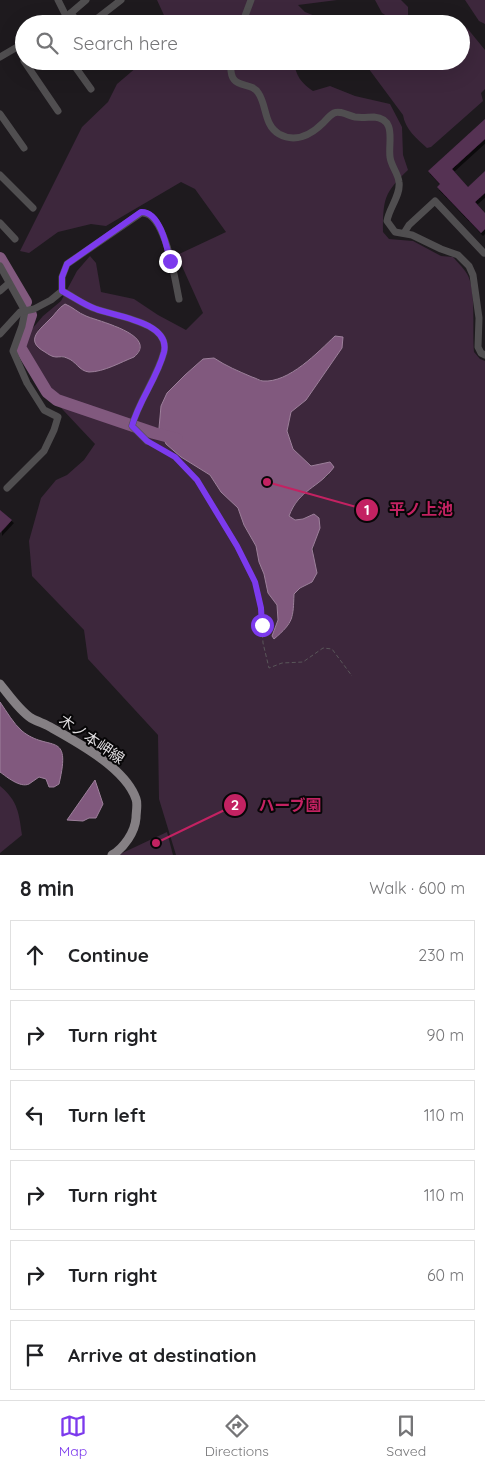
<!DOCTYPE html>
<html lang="en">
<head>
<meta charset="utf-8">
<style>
  :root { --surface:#fff; --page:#f2f2f2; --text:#202124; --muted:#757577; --line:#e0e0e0; --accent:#7c3aed }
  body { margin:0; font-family:Quicksand,"Noto Sans JP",sans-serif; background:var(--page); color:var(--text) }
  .stop { position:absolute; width:15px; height:15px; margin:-11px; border:4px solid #7c3aed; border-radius:50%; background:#fff }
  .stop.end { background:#7c3aed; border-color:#fff; box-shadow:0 1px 5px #0008 }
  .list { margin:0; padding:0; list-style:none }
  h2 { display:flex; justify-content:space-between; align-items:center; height:65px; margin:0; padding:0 20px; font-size:21px }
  h2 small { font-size:16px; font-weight:400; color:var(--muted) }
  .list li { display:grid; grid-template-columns:32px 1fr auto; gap:15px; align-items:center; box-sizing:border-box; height:70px; margin:0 10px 10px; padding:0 10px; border:1px solid var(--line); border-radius:0px }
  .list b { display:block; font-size:19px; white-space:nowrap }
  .list em { font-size:16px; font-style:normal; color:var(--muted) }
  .icon { flex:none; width:28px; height:28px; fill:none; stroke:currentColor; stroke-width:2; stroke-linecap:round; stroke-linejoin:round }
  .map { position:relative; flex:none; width:485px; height:855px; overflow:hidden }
  .search { position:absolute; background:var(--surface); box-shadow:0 5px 20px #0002; left:15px; right:15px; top:15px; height:55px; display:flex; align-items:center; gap:12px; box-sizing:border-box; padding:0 18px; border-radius:28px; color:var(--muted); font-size:19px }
  .sheet { height:545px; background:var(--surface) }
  nav { display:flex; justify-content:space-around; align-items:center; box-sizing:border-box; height:70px; border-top:1px solid var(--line); background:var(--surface); font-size:14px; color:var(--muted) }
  nav a { display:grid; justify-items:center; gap:2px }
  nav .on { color:var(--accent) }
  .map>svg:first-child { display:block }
  .green { fill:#3d273c; fill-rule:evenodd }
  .water { fill:#81597e; stroke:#9d809b }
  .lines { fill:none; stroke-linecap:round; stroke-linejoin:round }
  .river { stroke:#81597e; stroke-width:12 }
  .building { fill:#553053; filter:url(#shadow) }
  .path { stroke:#595659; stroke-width:1; stroke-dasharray:4 2.5; stroke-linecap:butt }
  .minor { stroke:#504e50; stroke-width:7 }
  .major { stroke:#858084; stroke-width:9 }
  .route { stroke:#7c3aed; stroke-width:6 }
  .labels { text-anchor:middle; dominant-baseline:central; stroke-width:4; stroke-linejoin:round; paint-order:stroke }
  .street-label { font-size:15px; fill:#dedbde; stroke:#070607 }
  .leader { fill:none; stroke:#c32262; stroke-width:2 }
  .callout-dot { fill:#c32262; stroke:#070607; stroke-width:2 }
  .mark-label { font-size:15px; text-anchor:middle; font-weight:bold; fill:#fff }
  .callout-label { font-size:16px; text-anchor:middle; font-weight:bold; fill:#c32262; stroke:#070607; stroke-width:4; stroke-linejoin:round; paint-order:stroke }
</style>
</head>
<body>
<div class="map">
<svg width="485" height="855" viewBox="0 0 485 855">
  <defs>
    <filter id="shadow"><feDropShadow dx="2" dy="3" stdDeviation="0" flood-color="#0009"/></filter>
  </defs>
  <rect width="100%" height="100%" fill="#1e1a1e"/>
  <g class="green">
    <path d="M157 0H337L298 5 305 12 315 16 307 24H168Z"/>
    <path d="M375 0H401L408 7V17L400 24 382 13Z"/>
    <path d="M465 0H485V24L479 21Z"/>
    <path d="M461 26 467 28 485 50V89L481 93 483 101 431 147 427 148C417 139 405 129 403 115L363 61H461Z"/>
    <path d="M144 61H294C295 75 302 84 313 91L330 86 355 96 390 104 402 127 403 155 408 170C384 193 383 199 383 232L389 239 413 241 441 256 453 257C458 263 466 270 469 278 476 296 472 332 474 352L480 359 485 361V855H176L159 799 158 735 88 659 84 630 32 576 29 541 41 498 56 480 67 475 84 460 95 444 33 378 21 342 43 316 61 301 77 271 90 256 96 263 101 292 134 299 158 315 186 330 203 313 177 255 226 232 195 189 181 182 106 226 91 224 58 232 29 253 20 251 82 127 108 102 117 84ZM78 312 84 316 116 326 138 353 134 357 99 370 76 365C71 357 63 357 54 357L38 330 51 319ZM335 336 342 337V348L306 400 291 412 287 431 293 449 311 466 330 462 328 476C311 487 296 496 289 516L294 520 303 519 314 514C313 537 314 560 312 582L300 588 294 594 293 616 272 636 278 620 277 605 268 592 264 574 259 562 256 546 244 525 238 508 221 492 210 475 181 457 162 435 159 428 167 393 185 375 203 359 214 358C226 366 238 371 252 377 256 378 260 381 263 381 288 383 318 352 335 336Z"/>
    <path d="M0 786C18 801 19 813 22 835L0 853Z"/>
    <path d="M167 832 173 855H118Z"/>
  </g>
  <g class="water">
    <path d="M65 304C73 307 78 313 86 316 97 321 160 335 134 357 121 362 104 372 89 372 79 371 76 361 67 358 63 356 60 357 56 357 52 357 48 354 45 352 25 341 38 331 49 320 55 315 58 308 65 304Z"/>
    <path d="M335 336 343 337 342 348 306 400 291 412 287 431 293 449 311 466 330 462 334 467C319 488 299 489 289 516L295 520 303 519 314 514 319 518 320 528 312 549 317 573 312 582 300 588 294 594C293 618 294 622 274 639L272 636 278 620 277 605 268 593 264 574 259 562 256 546 244 525 238 508 221 492 210 475 181 457 166 444 159 428 161 406 167 393 185 375 203 359 214 358C226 366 238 371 252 377 256 378 260 381 263 381 289 383 318 352 335 336Z"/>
    <path d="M0 702C7 712 13 723 22 731 49 753 72 729 59 784L54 787H49L46 779 39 777C36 779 32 782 29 784 20 788 7 777 0 772Z"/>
    <path d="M95 780 103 804 96 818H89L83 821 67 820Z"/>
  </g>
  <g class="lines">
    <g class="river">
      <path d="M0 258 26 302"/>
      <path d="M31 315 20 347 47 392 57 400 154 433 177 439"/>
    </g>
  </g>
  <g class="building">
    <path d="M485 119V139L452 169 468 187 485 171V193L475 202 485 213V229L481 233 437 187 440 184 428 171Z"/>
    <path d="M0 510 12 520 0 533Z"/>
  </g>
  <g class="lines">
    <path class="path" d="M153 444 175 457 197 480 237 546 255 582 261 607 263 643 269 668 282 663 303 662 323 648 332 649 352 676"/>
    <g class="minor">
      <path d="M58 0 67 18"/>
      <path d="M71 13 79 24"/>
      <path d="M58 24 86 0"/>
      <path d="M90 24 121 0"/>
      <path d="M242 24 251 0"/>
      <path d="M0 57 24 43"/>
      <path d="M24 61 58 111"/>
      <path d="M71 61 91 89"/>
      <path d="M231 61C228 94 250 78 259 94 267 107 264 125 279 134 295 143 311 135 323 123 326 120 330 115 334 113 340 110 349 116 355 117 362 118 368 117 374 117 397 119 388 142 390 157 391 166 398 173 399 182 401 195 389 208 387 221L395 232 412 235 441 249 458 255 469 266 473 275 479 318 478 347 481 353 485 355"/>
      <path d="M0 114 24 148"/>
      <path d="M0 175 33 208"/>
      <path d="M0 223 15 239"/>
      <path d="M404 233 409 225 435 201 484 253"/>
      <path d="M0 266 25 311 22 326 13 351 27 383 44 410 58 417 54 430 44 451 7 488"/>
      <path d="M0 291 9 283"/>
      <path d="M62 291C74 297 84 305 96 309 114 316 171 322 164 352 157 378 139 400 132 426L147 441"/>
      <path d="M0 334 20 312 34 309 51 300 62 291V277L67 264 141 213C165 210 175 280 179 299"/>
    </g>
    <path class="major" d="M0 684C9 695 19 710 31 718 38 722 46 724 52 728 79 743 126 769 136 799 138 804 136 812 136 818 135 832 124 848 112 855"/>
  </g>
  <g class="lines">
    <path class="route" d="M170 261C167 247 160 211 141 212L67 264 62 277V291C74 297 84 305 96 309 114 316 171 322 164 352 157 379 139 400 132 426L147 441 175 457 197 480 237 546 255 582 261 608 262 625"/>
  </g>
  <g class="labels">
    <g class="street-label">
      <text transform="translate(92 739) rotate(34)">木ノ本岬線</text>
    </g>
  </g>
  <path class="leader" d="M267 482L367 510M156 843L235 805"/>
  <g class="callout-dot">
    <circle cx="267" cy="482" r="5"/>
    <circle cx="156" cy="843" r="5"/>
    <circle cx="367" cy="510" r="12"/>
    <circle cx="235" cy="805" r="12"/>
  </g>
  <g class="mark-label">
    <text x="367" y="515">1</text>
    <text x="235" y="810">2</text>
  </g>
  <g class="callout-label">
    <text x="421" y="515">平ノ上池</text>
    <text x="290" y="811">ハーブ園</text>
  </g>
</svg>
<div class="stop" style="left:262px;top:625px"></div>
<div class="stop end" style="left:170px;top:261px"></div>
<div class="search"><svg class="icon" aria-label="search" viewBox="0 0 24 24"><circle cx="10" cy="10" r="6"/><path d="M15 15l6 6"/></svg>Search here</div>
</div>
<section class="sheet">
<h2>8 min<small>Walk · 600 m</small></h2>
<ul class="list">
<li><svg class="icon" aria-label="ahead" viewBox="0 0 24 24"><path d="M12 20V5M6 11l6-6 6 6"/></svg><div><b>Continue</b></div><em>230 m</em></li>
<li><svg class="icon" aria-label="right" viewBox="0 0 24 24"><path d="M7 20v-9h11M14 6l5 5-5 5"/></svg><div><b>Turn right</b></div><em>90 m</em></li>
<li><svg class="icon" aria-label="left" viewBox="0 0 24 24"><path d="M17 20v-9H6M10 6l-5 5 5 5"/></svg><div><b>Turn left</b></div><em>110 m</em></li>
<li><svg class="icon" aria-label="right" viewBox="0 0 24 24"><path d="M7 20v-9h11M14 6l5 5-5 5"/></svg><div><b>Turn right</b></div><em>110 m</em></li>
<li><svg class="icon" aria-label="right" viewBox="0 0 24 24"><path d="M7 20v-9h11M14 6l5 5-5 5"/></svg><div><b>Turn right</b></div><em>60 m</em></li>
<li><svg class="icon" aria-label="arrive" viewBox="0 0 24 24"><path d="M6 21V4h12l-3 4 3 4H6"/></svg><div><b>Arrive at destination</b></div></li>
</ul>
</section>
<nav>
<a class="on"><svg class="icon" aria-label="map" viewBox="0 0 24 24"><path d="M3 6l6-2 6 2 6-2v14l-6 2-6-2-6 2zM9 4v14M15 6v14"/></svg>Map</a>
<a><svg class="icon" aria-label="directions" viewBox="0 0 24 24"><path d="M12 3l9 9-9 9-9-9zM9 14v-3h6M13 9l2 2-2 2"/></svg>Directions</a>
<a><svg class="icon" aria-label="saved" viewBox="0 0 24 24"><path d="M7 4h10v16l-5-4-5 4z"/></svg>Saved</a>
</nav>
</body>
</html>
